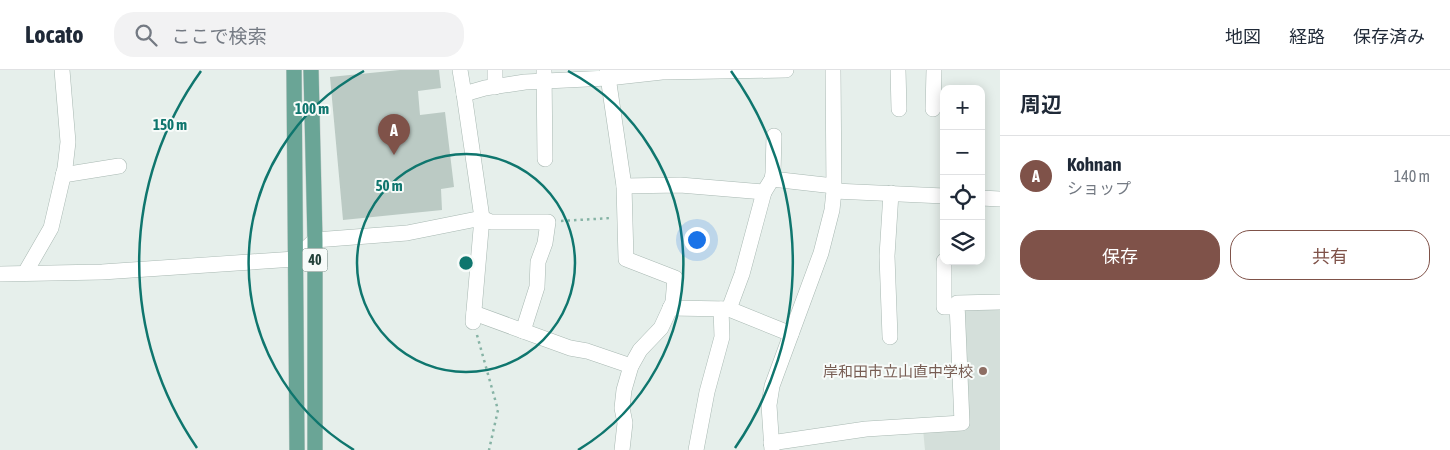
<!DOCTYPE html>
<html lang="ja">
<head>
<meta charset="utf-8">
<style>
  :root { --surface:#fff; --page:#f2f2f3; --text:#1f2937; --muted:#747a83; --line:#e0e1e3; --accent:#7f5249 }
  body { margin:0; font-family:"Asap Condensed","Noto Sans JP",sans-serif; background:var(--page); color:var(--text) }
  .controls { position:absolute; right:15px; top:15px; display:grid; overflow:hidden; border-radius:10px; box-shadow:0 2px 12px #0003 }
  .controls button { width:45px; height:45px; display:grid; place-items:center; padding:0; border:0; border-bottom:1px solid var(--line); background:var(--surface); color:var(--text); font:25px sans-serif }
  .you { position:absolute; left:696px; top:169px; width:18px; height:18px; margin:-12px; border:4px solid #fff; border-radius:50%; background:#1a73e8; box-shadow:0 0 0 8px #1a73e833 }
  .badge { display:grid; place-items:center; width:32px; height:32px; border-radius:50%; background:var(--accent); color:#fff; font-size:16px; font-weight:700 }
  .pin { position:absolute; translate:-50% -41px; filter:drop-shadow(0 1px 2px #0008) }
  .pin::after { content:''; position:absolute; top:26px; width:18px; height:15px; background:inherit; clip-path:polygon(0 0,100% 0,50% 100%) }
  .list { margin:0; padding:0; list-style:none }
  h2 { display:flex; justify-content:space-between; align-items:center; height:65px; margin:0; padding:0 20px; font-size:21px }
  h2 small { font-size:16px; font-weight:400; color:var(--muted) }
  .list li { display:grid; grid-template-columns:32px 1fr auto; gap:15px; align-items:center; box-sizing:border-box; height:80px; padding:0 20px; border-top:1px solid var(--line) }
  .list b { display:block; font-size:19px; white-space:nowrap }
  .list p { margin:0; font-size:16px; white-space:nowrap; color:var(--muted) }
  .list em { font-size:16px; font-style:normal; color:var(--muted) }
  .actions { display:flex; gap:10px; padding:15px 20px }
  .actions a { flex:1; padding:11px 0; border:1px solid var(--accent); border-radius:20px; text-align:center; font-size:18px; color:var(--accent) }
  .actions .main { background:var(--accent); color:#fff }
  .icon { flex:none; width:28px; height:28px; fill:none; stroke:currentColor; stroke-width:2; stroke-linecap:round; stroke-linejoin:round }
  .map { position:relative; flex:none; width:1000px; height:380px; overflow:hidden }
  header { display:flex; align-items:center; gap:30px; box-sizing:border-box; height:70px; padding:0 25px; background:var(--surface); border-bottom:1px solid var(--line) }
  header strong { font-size:24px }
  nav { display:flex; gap:28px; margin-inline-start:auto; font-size:18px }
  .search { width:350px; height:45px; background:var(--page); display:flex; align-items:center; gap:12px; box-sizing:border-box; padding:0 18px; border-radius:20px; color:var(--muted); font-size:19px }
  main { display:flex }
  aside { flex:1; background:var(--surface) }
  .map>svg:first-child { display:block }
  .built { fill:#d4dfda }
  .building { fill:#bbcac4 }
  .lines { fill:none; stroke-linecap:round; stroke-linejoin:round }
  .minor-casing { stroke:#a8b8b2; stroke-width:16 }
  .major-casing { stroke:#c2cac8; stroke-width:16 }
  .path { stroke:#86b3a5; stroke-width:2.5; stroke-dasharray:2.5 4; stroke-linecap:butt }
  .minor { stroke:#fff; stroke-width:15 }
  .major { stroke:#6aa596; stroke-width:15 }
  .ring { fill:none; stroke:#0f766e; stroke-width:2.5 }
  .education-dot { fill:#8d6e63; stroke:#f7fbf9; stroke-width:2 }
  .labels { text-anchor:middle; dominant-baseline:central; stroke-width:4; stroke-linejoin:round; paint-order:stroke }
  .shield { fill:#f7fbf9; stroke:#637a73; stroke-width:1 }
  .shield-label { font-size:14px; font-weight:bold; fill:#24423a }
  .education-label { font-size:15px; fill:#785e54; stroke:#f7fbf9; text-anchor:end }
  .centre { fill:#0f766e; stroke:#f7fbf9; stroke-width:2.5 }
  .ring-label { font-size:15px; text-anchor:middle; font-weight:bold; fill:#0f766e; stroke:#f7fbf9; stroke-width:4; stroke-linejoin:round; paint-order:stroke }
</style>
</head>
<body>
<header>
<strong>Locato</strong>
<div class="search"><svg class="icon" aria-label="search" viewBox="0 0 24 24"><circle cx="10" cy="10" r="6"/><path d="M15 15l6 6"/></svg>ここで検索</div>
<nav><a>地図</a><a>経路</a><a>保存済み</a></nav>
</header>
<main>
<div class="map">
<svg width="1000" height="380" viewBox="0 0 1000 380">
  <rect width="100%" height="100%" fill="#e6efeb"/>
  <path class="built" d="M1000 237V380H925L923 359 969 356 961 246 967 239Z"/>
  <path class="building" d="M400 0H439L441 18 418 21 420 45 445 42 454 117 441 119 442 140 343 150 330 7Z"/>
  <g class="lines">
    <g class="minor-casing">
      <g id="minor">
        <path d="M460 0 464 24 482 148 473 252"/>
        <path d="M495 0V17"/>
        <path d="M544 0 545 89"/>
        <path d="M607 0 624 116 626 189 675 208 673 232 661 258 640 280 631 296 624 320 622 338 625 353 622 380"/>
        <path d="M898 0 899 39"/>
        <path d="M464 24 485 18 525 12 608 8 662 2 786 0"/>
        <path d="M933 39 934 0"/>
        <path d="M63 105 119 96"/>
        <path d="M772 109 834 116"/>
        <path d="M624 116 680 115 764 122 772 109 773 103 774 66"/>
        <path d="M834 121 944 126"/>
        <path d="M981 128 1000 129"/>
        <path d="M944 191V237H957"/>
        <path d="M25 203 51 158 65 98 68 72 62 0"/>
        <path d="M0 204 102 202 295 189 315 170 407 163 482 148 491 152H548L545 173 538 192 537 217 523 261"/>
        <path d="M670 238 729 239 791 264"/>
        <path d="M729 239 742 204 764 122"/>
        <path d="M474 243 570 278 587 281 631 296"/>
        <path d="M890 267 887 186 891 123"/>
        <path d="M771 373 866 359 962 353 957 233 1000 232"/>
        <path d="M696 380 707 322 722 267 721 239"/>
        <path d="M772 380 769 335 772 316 821 183 832 140 834 121 833 0"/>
      </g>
    </g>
    <g class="major-casing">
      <g id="major">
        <path d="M294 0 297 380"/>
        <path d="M311 0 315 170V380"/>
      </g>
    </g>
    <g class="path">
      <path d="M561 151 611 148"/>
      <path d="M477 265 498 340 489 380"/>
    </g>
    <use href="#minor" class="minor"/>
    <use href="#major" class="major"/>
  </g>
  <g class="ring">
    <circle cx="466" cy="193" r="109"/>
    <path d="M354 380A218 218 0 0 1 364 1M568 1A218 218 0 0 1 578 380"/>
    <path d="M197 378A327 327 0 0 1 201 1M731 1A327 327 0 0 1 735 378"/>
  </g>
  <circle class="education-dot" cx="983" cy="301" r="5"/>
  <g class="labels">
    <rect class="shield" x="302.5" y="178.5" width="25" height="23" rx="4"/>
    <g class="shield-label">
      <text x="315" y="190">40</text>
    </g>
    <g class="education-label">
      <text x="973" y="301">岸和田市立山直中学校</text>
    </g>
  </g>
  <circle cx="466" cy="193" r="8" class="centre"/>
  <g class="ring-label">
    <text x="312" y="44">100 m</text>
    <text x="170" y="60">150 m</text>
    <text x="389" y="121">50 m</text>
  </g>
</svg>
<div class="controls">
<button>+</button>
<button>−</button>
<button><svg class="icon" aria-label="locate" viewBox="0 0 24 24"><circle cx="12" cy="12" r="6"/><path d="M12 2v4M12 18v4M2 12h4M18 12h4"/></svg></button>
<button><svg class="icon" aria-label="layers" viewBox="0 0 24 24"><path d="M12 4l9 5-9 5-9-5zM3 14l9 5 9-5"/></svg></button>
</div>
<div class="you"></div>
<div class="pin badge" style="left:394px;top:85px">A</div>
</div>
<aside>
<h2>周辺<small></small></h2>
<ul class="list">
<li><span class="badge">A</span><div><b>Kohnan</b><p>ショップ</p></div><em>140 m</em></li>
</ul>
<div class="actions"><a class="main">保存</a><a>共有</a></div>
</aside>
</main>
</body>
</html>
